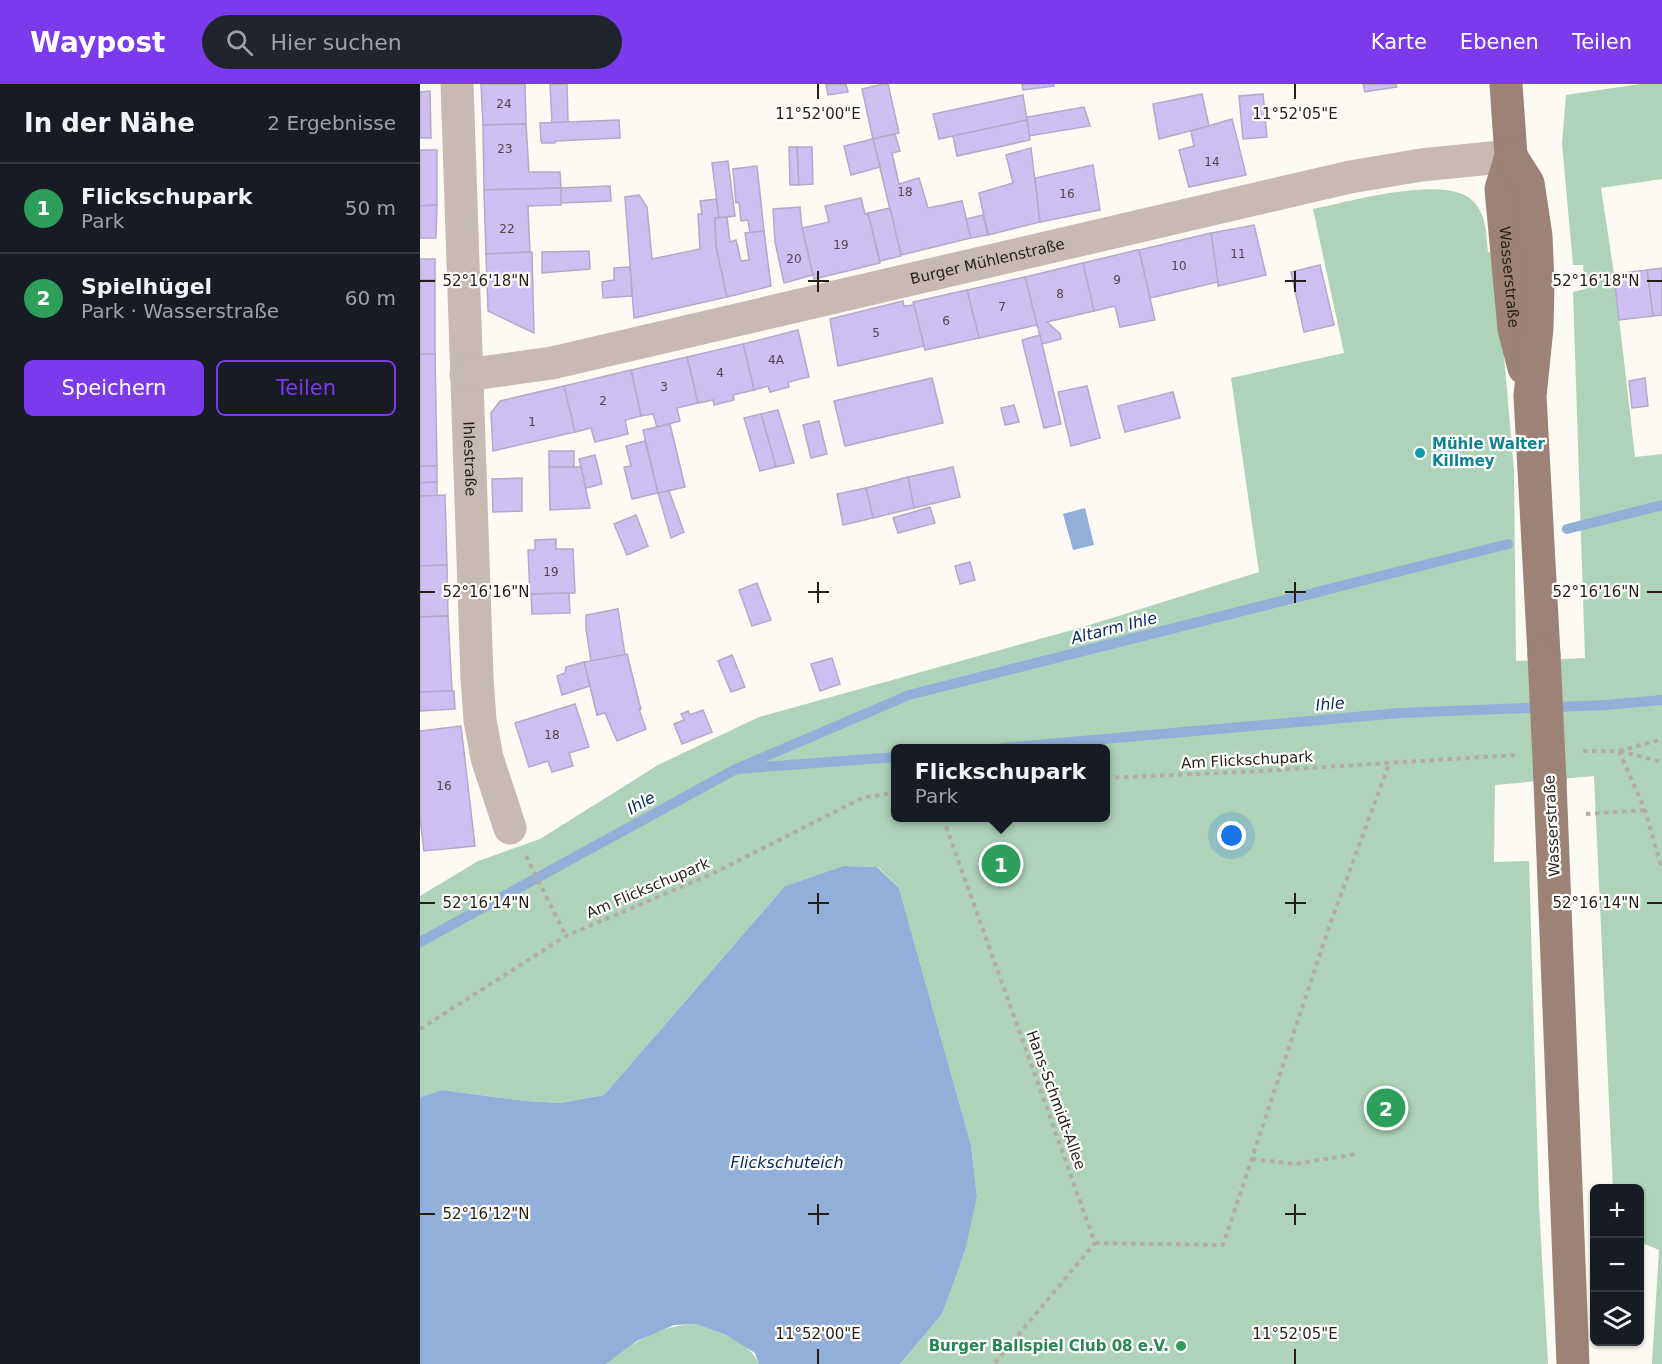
<!DOCTYPE html>
<html lang="de">
<head>
<meta charset="utf-8">
<style>
  :root { --surface:#171b24; --page:#20242c; --text:#f1f3f6; --muted:#9ea1a6; --line:#363941; --accent:#7c3aed }
  body { margin:0; font-family:"DejaVu Sans",sans-serif; background:var(--page); color:var(--text) }
  .controls { position:absolute; right:18px; bottom:18px; display:grid; overflow:hidden; border-radius:9px; box-shadow:0 2px 4px #0004 }
  .controls button { width:54px; height:54px; display:grid; place-items:center; padding:0; border:0; border-bottom:2px solid var(--line); background:var(--surface); color:var(--text); font:30px sans-serif }
  .you { position:absolute; left:812px; top:752px; width:21px; height:21px; margin:-15px; border:4px solid #fff; border-radius:50%; background:#1a73e8; box-shadow:0 0 0 9px #1a73e833 }
  .badge { display:grid; place-items:center; width:39px; height:39px; border-radius:50%; background:var(--accent); color:#fff; font-size:20px; font-weight:700 }
  .pin { position:absolute; translate:-50% -50%; border:3px solid #fff; box-shadow:0 2px 6px #0006 }
  .popup { position:absolute; left:471px; top:660px; width:219px; height:78px; box-sizing:border-box; display:grid; place-content:center; border-radius:9px; background:var(--surface); filter:drop-shadow(0 2px 4px #0005); font-size:20px; white-space:nowrap; color:var(--muted) }
  .popup b { font-size:22px; color:var(--text) }
  .popup::after { content:''; position:absolute; left:50%; top:100%; margin-left:-12px; border:12px solid transparent; border-top-color:var(--surface) }
  .list { margin:0; padding:0; list-style:none }
  h2 { display:flex; justify-content:space-between; align-items:center; height:78px; margin:0; padding:0 24px; font-size:26px }
  h2 small { font-size:20px; font-weight:400; color:var(--muted) }
  .list li { display:grid; grid-template-columns:39px 1fr auto; gap:18px; align-items:center; box-sizing:border-box; height:90px; padding:0 24px; border-top:2px solid var(--line) }
  .list b { display:block; font-size:22px; white-space:nowrap }
  .list p { margin:0; font-size:20px; white-space:nowrap; color:var(--muted) }
  .list em { font-size:20px; font-style:normal; color:var(--muted) }
  .actions { display:flex; gap:12px; padding:18px 24px }
  .actions a { flex:1; padding:14px 0; border:2px solid var(--accent); border-radius:9px; text-align:center; font-size:21px; color:var(--accent) }
  .actions .main { background:var(--accent); color:#fff }
  .icon { flex:none; width:33px; height:33px; fill:none; stroke:currentColor; stroke-width:2; stroke-linecap:round; stroke-linejoin:round }
  .map { position:relative; flex:none; width:1242px; height:1280px; overflow:hidden }
  header { display:flex; align-items:center; gap:36px; box-sizing:border-box; height:84px; padding:0 30px; background:var(--accent); color:#fff }
  header strong { font-size:28px }
  nav { display:flex; gap:33px; margin-inline-start:auto; font-size:21px }
  .search { width:420px; height:54px; background:var(--page); display:flex; align-items:center; gap:15px; box-sizing:border-box; padding:0 21px; border-radius:33px; color:var(--muted); font-size:22px }
  main { display:flex }
  aside { flex:1; background:var(--surface) }
  .map>svg:first-child { display:block }
  .green { fill:#aed3b8; fill-rule:evenodd }
  .water { fill:#92afda }
  .lines { fill:none; stroke-linecap:round; stroke-linejoin:round }
  .stream { stroke:#92afda; stroke-width:10 }
  .building { fill:#cdbff1; stroke:#b2aac8; stroke-width:1.5 }
  .path { stroke:#b2aea6; stroke-width:4; stroke-dasharray:4.5 4.5; stroke-linecap:butt }
  .street { stroke:#c8b9b2; stroke-width:33 }
  .primary { stroke:#9c8375; stroke-width:33 }
  .primary-bridge { stroke:#9c8375; stroke-width:33 }
  .ticks { fill:none; stroke:#251e13; stroke-width:2 }
  .culture-dot { fill:#0f9aa8; stroke:#fff; stroke-width:2 }
  .leisure-dot { fill:#2e9e5b; stroke:#fff; stroke-width:2 }
  .labels { text-anchor:middle; dominant-baseline:central; stroke-width:4.5; stroke-linejoin:round; paint-order:stroke }
  .number-label { font-size:12px; fill:#4f464a }
  .street-label { font-size:15px; fill:#251e13; stroke:#fff }
  .culture-label { font-size:15px; font-weight:bold; fill:#0d838f; stroke:#fff; text-anchor:start }
  .leisure-label { font-size:15px; font-weight:bold; fill:#27864d; stroke:#fff; text-anchor:end }
  .water-label { font-size:16px; font-style:italic; fill:#092d61; stroke:#fff }
  .ticks-label { font-size:15px; text-anchor:middle; fill:#251e13; stroke:#fff; stroke-width:4.5; stroke-linejoin:round; paint-order:stroke }
</style>
</head>
<body>
<header>
<strong>Waypost</strong>
<div class="search"><svg class="icon" aria-label="search" viewBox="0 0 24 24"><circle cx="10" cy="10" r="6"/><path d="M15 15l6 6"/></svg>Hier suchen</div>
<nav><a>Karte</a><a>Ebenen</a><a>Teilen</a></nav>
</header>
<main>
<aside>
<h2>In der Nähe<small>2 Ergebnisse</small></h2>
<ul class="list">
<li><span class="badge" style="background:#2e9e5b">1</span><div><b>Flickschupark</b><p>Park</p></div><em>50 m</em></li>
<li><span class="badge" style="background:#2e9e5b">2</span><div><b>Spielhügel</b><p>Park · Wasserstraße</p></div><em>60 m</em></li>
</ul>
<div class="actions"><a class="main">Speichern</a><a>Teilen</a></div>
</aside>
<div class="map">
<svg width="1242" height="1280" viewBox="0 0 1242 1280">
  <rect width="100%" height="100%" fill="#fdfaf4"/>
  <g class="green">
    <path d="M1220 0H1242V95L1181 104 1194 190 1215 373 1242 370V1280H1232L1239 1166 1220 1158V1104H1193L1174 692 1075 701 1074 778 1109 777 1119 1121 1128 1280H480L522 1230 557 1113 551 1061 479 804 458 783 423 782 365 802 184 1011 140 1019 106 1017 22 1006 0 1013V812L58 777 120 755 238 681 339 633 663 543 839 488 811 294 924 269 893 125C927 118 1025 90 1052 116 1067 130 1066 150 1068 168L1075 169 1094 386 1096 577 1165 574 1153 208 1165 205 1163 181H1153L1142 60 1146 11ZM476 664H686V734H476Z"/>
    <path d="M276 1240C298 1248 330 1257 339 1280H186C216 1257 237 1242 276 1240Z"/>
  </g>
  <g class="water">
    <path d="M665 424 674 461 653 466 643 430Z"/>
    <path d="M423 782 457 783 479 804 551 1061 557 1113 545 1166 522 1230 480 1280H339L335 1269 306 1251 276 1240 254 1241 217 1257 186 1280H0V1013L22 1006 106 1017 140 1019 184 1011 365 802Z"/>
  </g>
  <g class="lines">
    <g class="stream">
      <path d="M1147 445 1242 421"/>
      <path d="M582 664 980 629 1186 621 1242 616"/>
      <path d="M316 685 489 611 1088 460"/>
      <path d="M0 858 316 685 476 673"/>
    </g>
  </g>
  <g class="building">
    <path d="M61 0H105L106 40 63 41Z"/>
    <path d="M130 0H147L148 38 132 39Z"/>
    <path d="M406 0H426L428 8 408 11Z"/>
    <path d="M463 0H468L479 49 453 55 442 5Z"/>
    <path d="M602 0H634V2L603 6Z"/>
    <path d="M943 0H976L977 3 945 8Z"/>
    <path d="M10 7 11 54H0V8Z"/>
    <path d="M782 10 789 42 739 55 733 20Z"/>
    <path d="M843 10 847 53 823 55 819 12Z"/>
    <path d="M603 11 607 36 519 55 513 30Z"/>
    <path d="M664 23 670 42 609 52 607 33Z"/>
    <path d="M812 35 826 91 769 103 759 66 774 62 771 47Z"/>
    <path d="M199 36 200 54 135 57V59H122L121 57 120 39Z"/>
    <path d="M607 36 610 56 537 72 533 52Z"/>
    <path d="M106 40 109 88H140L141 104 64 106 63 41Z"/>
    <path d="M475 50 480 67 472 69 479 100 499 94 508 124 542 117 551 154 481 171 453 55Z"/>
    <path d="M453 55 460 83 431 91 424 62Z"/>
    <path d="M369 63H377L379 101H370Z"/>
    <path d="M377 63H392L393 100 379 101Z"/>
    <path d="M611 64 620 138 568 151 559 109 593 99 586 71Z"/>
    <path d="M0 66H17V121L0 122Z"/>
    <path d="M308 77 315 132 299 134 292 79Z"/>
    <path d="M673 81 680 126 620 138 615 94Z"/>
    <path d="M337 82 344 147 330 149 328 136 321 137 319 118 316 119 313 85Z"/>
    <path d="M190 102 191 117 141 119V104Z"/>
    <path d="M141 104V121L108 122 110 168 66 170 64 106Z"/>
    <path d="M219 111 227 123 232 175 280 165 278 130H282L280 117 296 115 299 134H295L296 162 307 213 214 234 205 113Z"/>
    <path d="M441 114 445 130 448 129 460 179 394 195 382 144 409 138 405 122Z"/>
    <path d="M17 121 16 154H0V122Z"/>
    <path d="M380 123 382 144 393 191 364 199 355 158 353 125Z"/>
    <path d="M470 124 481 172 460 177 448 129Z"/>
    <path d="M563 131 568 151 551 154 546 135Z"/>
    <path d="M307 133 310 158 316 156 321 177 329 176 325 149 344 147 351 202 307 213 296 162 295 134Z"/>
    <path d="M834 141 846 191 798 202 791 149Z"/>
    <path d="M791 149 798 198 730 214 719 166Z"/>
    <path d="M717 166H719L735 236 700 243 695 222 674 227 663 179Z"/>
    <path d="M169 167 170 185 122 189V168Z"/>
    <path d="M110 168H112L114 249 68 227 66 170Z"/>
    <rect x="0" y="175" width="15" height="21"/>
    <path d="M663 179 674 227 627 238 640 250 641 255 622 260 605 193Z"/>
    <path d="M900 181 914 241 884 248 871 188Z"/>
    <path d="M210 183 212 212 183 214 182 198 194 196V184Z"/>
    <path d="M1242 184V231L1233 232 1227 186Z"/>
    <path d="M1227 186 1233 232 1199 236 1194 190Z"/>
    <path d="M605 193 617 241 559 254 547 206Z"/>
    <rect x="0" y="196" width="15" height="74"/>
    <path d="M547 206 559 254 505 266 493 218Z"/>
    <path d="M483 217 484 222 494 221 504 262 418 282 410 235Z"/>
    <path d="M378 246 389 293 368 298 369 303 350 308 348 302 334 306 323 260Z"/>
    <path d="M620 251 641 340 624 344 602 256Z"/>
    <path d="M323 260 334 306 313 311 314 316 294 321 293 316 278 319 267 273Z"/>
    <path d="M0 270H15L17 382H0Z"/>
    <path d="M267 273 278 319 257 324 260 337 237 343 233 330 221 332 211 286Z"/>
    <path d="M211 286 221 332 205 336 208 350 175 358 171 344 155 348 144 302Z"/>
    <path d="M512 294 523 339 425 362 414 317Z"/>
    <path d="M1225 294 1228 322 1212 324 1209 297Z"/>
    <path d="M144 302 155 348 73 367 71 329 80 317Z"/>
    <path d="M667 302 680 354 651 362 638 308Z"/>
    <path d="M753 308 760 334 705 348 698 322Z"/>
    <path d="M594 321 599 338 585 341 581 324Z"/>
    <path d="M358 326 374 379 356 383 341 330Z"/>
    <path d="M341 330 356 383 340 387 324 334Z"/>
    <path d="M399 337 407 370 391 374 383 341Z"/>
    <path d="M250 340 265 403 238 409 223 346Z"/>
    <path d="M225 357 238 409 212 415 204 383 211 382 206 362Z"/>
    <rect x="129" y="367" width="25" height="16"/>
    <path d="M175 371 182 400 166 404 159 375Z"/>
    <path d="M0 382H17V398L0 399Z"/>
    <path d="M129 383H161L170 424 130 426Z"/>
    <path d="M533 383 540 413 494 424 488 393Z"/>
    <path d="M488 393 494 424 453 434 446 404Z"/>
    <path d="M102 394V427L73 428 72 395Z"/>
    <path d="M17 398V412H0V399Z"/>
    <path d="M446 404 453 434 423 441 417 410Z"/>
    <path d="M249 407 264 448 251 454 238 409Z"/>
    <path d="M25 411 27 481 0 482V412Z"/>
    <path d="M510 423 515 439 478 449 473 434Z"/>
    <path d="M216 431 228 462 207 471 194 440Z"/>
    <path d="M136 455V465H153L155 509 110 510 108 466H115V456Z"/>
    <path d="M550 478 555 496 540 500 535 482Z"/>
    <path d="M27 481 28 532 0 533V482Z"/>
    <path d="M337 499 351 536 332 542 319 506Z"/>
    <path d="M149 509 150 529 112 530 111 510Z"/>
    <path d="M198 525 205 571 171 577 166 545V531Z"/>
    <path d="M28 532 32 607 0 608V533Z"/>
    <path d="M207 570 219 618 221 625H219L226 645 197 657 185 629 177 631 164 578Z"/>
    <path d="M312 571 325 603 311 608 298 577Z"/>
    <path d="M412 574 420 600 400 607 391 580Z"/>
    <path d="M164 578 170 602 142 611 137 592 145 589 146 583Z"/>
    <path d="M34 607 35 625 0 627V608Z"/>
    <path d="M155 620 169 663 149 669 153 682 132 688 128 677 109 683 95 639Z"/>
    <path d="M283 626 292 648 262 660 254 640 264 636 261 630 268 627 270 631Z"/>
    <path d="M41 642 55 762 4 767 0 734V647Z"/>
  </g>
  <g class="lines">
    <g class="path">
      <path d="M1163 667H1199L1242 655"/>
      <path d="M1199 667 1225 726 1242 786"/>
      <path d="M1200 667 1242 678"/>
      <path d="M686 694 840 687 1096 671"/>
      <path d="M1166 730 1225 726"/>
      <path d="M523 734 675 1159 574 1280"/>
      <path d="M106 772 146 852"/>
      <path d="M0 945 146 852 296 788 442 714 476 708"/>
      <path d="M832 1075 875 1080 936 1070"/>
      <path d="M675 1159 803 1161 910 840 969 680"/>
    </g>
    <g class="street">
      <path id="s1" d="M37 0 57 594 60 636 67 674 90 744"/>
      <path id="s2" d="M46 291 132 279 930 93 1001 81 1091 72"/>
    </g>
    <g class="primary">
      <path id="s3" d="M1086 0 1091 72 1081 105 1094 245 1104 284"/>
      <path d="M1091 72 1108 99 1116 152 1118 198 1117 244 1110 312 1124 571"/>
      <path d="M1130 697 1153 1280"/>
    </g>
    <path class="primary-bridge" d="M1124 571 1130 697"/>
  </g>
  <path class="ticks" d="M398 0V15M875 0V15M398 187V208M875 187V208M0 197H15M388 197H409M865 197H886M1227 197H1242M398 498V519M875 498V519M0 508H15M388 508H409M865 508H886M1227 508H1242M398 809V830M875 809V830M0 819H15M388 819H409M865 819H886M1227 819H1242M398 1120V1141M875 1120V1141M0 1130H15M388 1130H409M865 1130H886M398 1265V1280M875 1265V1280"/>
  <circle class="culture-dot" cx="1000" cy="369" r="6"/>
  <circle class="leisure-dot" cx="761" cy="1262" r="6"/>
  <g class="labels">
    <g class="number-label">
      <text x="84" y="20">24</text>
      <text x="85" y="65">23</text>
      <text x="792" y="78">14</text>
      <text x="485" y="108">18</text>
      <text x="647" y="110">16</text>
      <text x="87" y="145">22</text>
      <text x="421" y="161">19</text>
      <text x="818" y="170">11</text>
      <text x="374" y="175">20</text>
      <text x="759" y="182">10</text>
      <text x="697" y="196">9</text>
      <text x="640" y="210">8</text>
      <text x="582" y="223">7</text>
      <text x="526" y="237">6</text>
      <text x="456" y="249">5</text>
      <text x="356" y="276">4A</text>
      <text x="300" y="289">4</text>
      <text x="244" y="303">3</text>
      <text x="183" y="317">2</text>
      <text x="112" y="338">1</text>
      <text x="131" y="488">19</text>
      <text x="132" y="651">18</text>
      <text x="24" y="702">16</text>
    </g>
    <g class="street-label">
      <text stroke="none"><textPath href="#s2" startOffset="534">Burger Mühlenstraße</textPath></text>
      <text stroke="none"><textPath href="#s3" startOffset="195">Wasserstraße</textPath></text>
      <text stroke="none"><textPath href="#s1" startOffset="375">Ihlestraße</textPath></text>
      <text transform="translate(827 676) rotate(-3)">Am Flickschupark</text>
      <text transform="translate(1132 742) rotate(-93)">Wasserstraße</text>
      <text transform="translate(228 804) rotate(-23)">Am Flickschupark</text>
      <text transform="translate(636 1016) rotate(70)">Hans-Schmidt-Allee</text>
    </g>
    <g class="culture-label">
      <text x="1012" y="360">Mühle Walter<tspan x="1012" dy="17">Killmey</tspan></text>
    </g>
    <g class="leisure-label">
      <text x="749" y="1262">Burger Ballspiel Club 08 e.V.</text>
    </g>
    <g class="water-label">
      <text transform="translate(694 544) rotate(-14)">Altarm Ihle</text>
      <text transform="translate(910 620) rotate(-5)">Ihle</text>
      <text transform="translate(221 719) rotate(-29)">Ihle</text>
      <text x="367" y="1078">Flickschuteich</text>
    </g>
  </g>
  <g class="ticks-label">
    <text x="398" y="35">11°52'00"E</text>
    <text x="875" y="35">11°52'05"E</text>
    <text x="66" y="202">52°16'18"N</text>
    <text x="1176" y="202">52°16'18"N</text>
    <text x="66" y="513">52°16'16"N</text>
    <text x="1176" y="513">52°16'16"N</text>
    <text x="66" y="824">52°16'14"N</text>
    <text x="1176" y="824">52°16'14"N</text>
    <text x="66" y="1135">52°16'12"N</text>
    <text x="398" y="1255">11°52'00"E</text>
    <text x="875" y="1255">11°52'05"E</text>
  </g>
</svg>
<div class="controls">
<button>+</button>
<button>−</button>
<button><svg class="icon" aria-label="layers" viewBox="0 0 24 24"><path d="M12 4l9 5-9 5-9-5zM3 14l9 5 9-5"/></svg></button>
</div>
<div class="you"></div>
<div class="pin badge" style="left:581px;top:780px;background:#2e9e5b">1</div>
<div class="popup"><b>Flickschupark</b>Park</div>
<div class="pin badge" style="left:966px;top:1024px;background:#2e9e5b">2</div>
</div>
</main>
</body>
</html>
